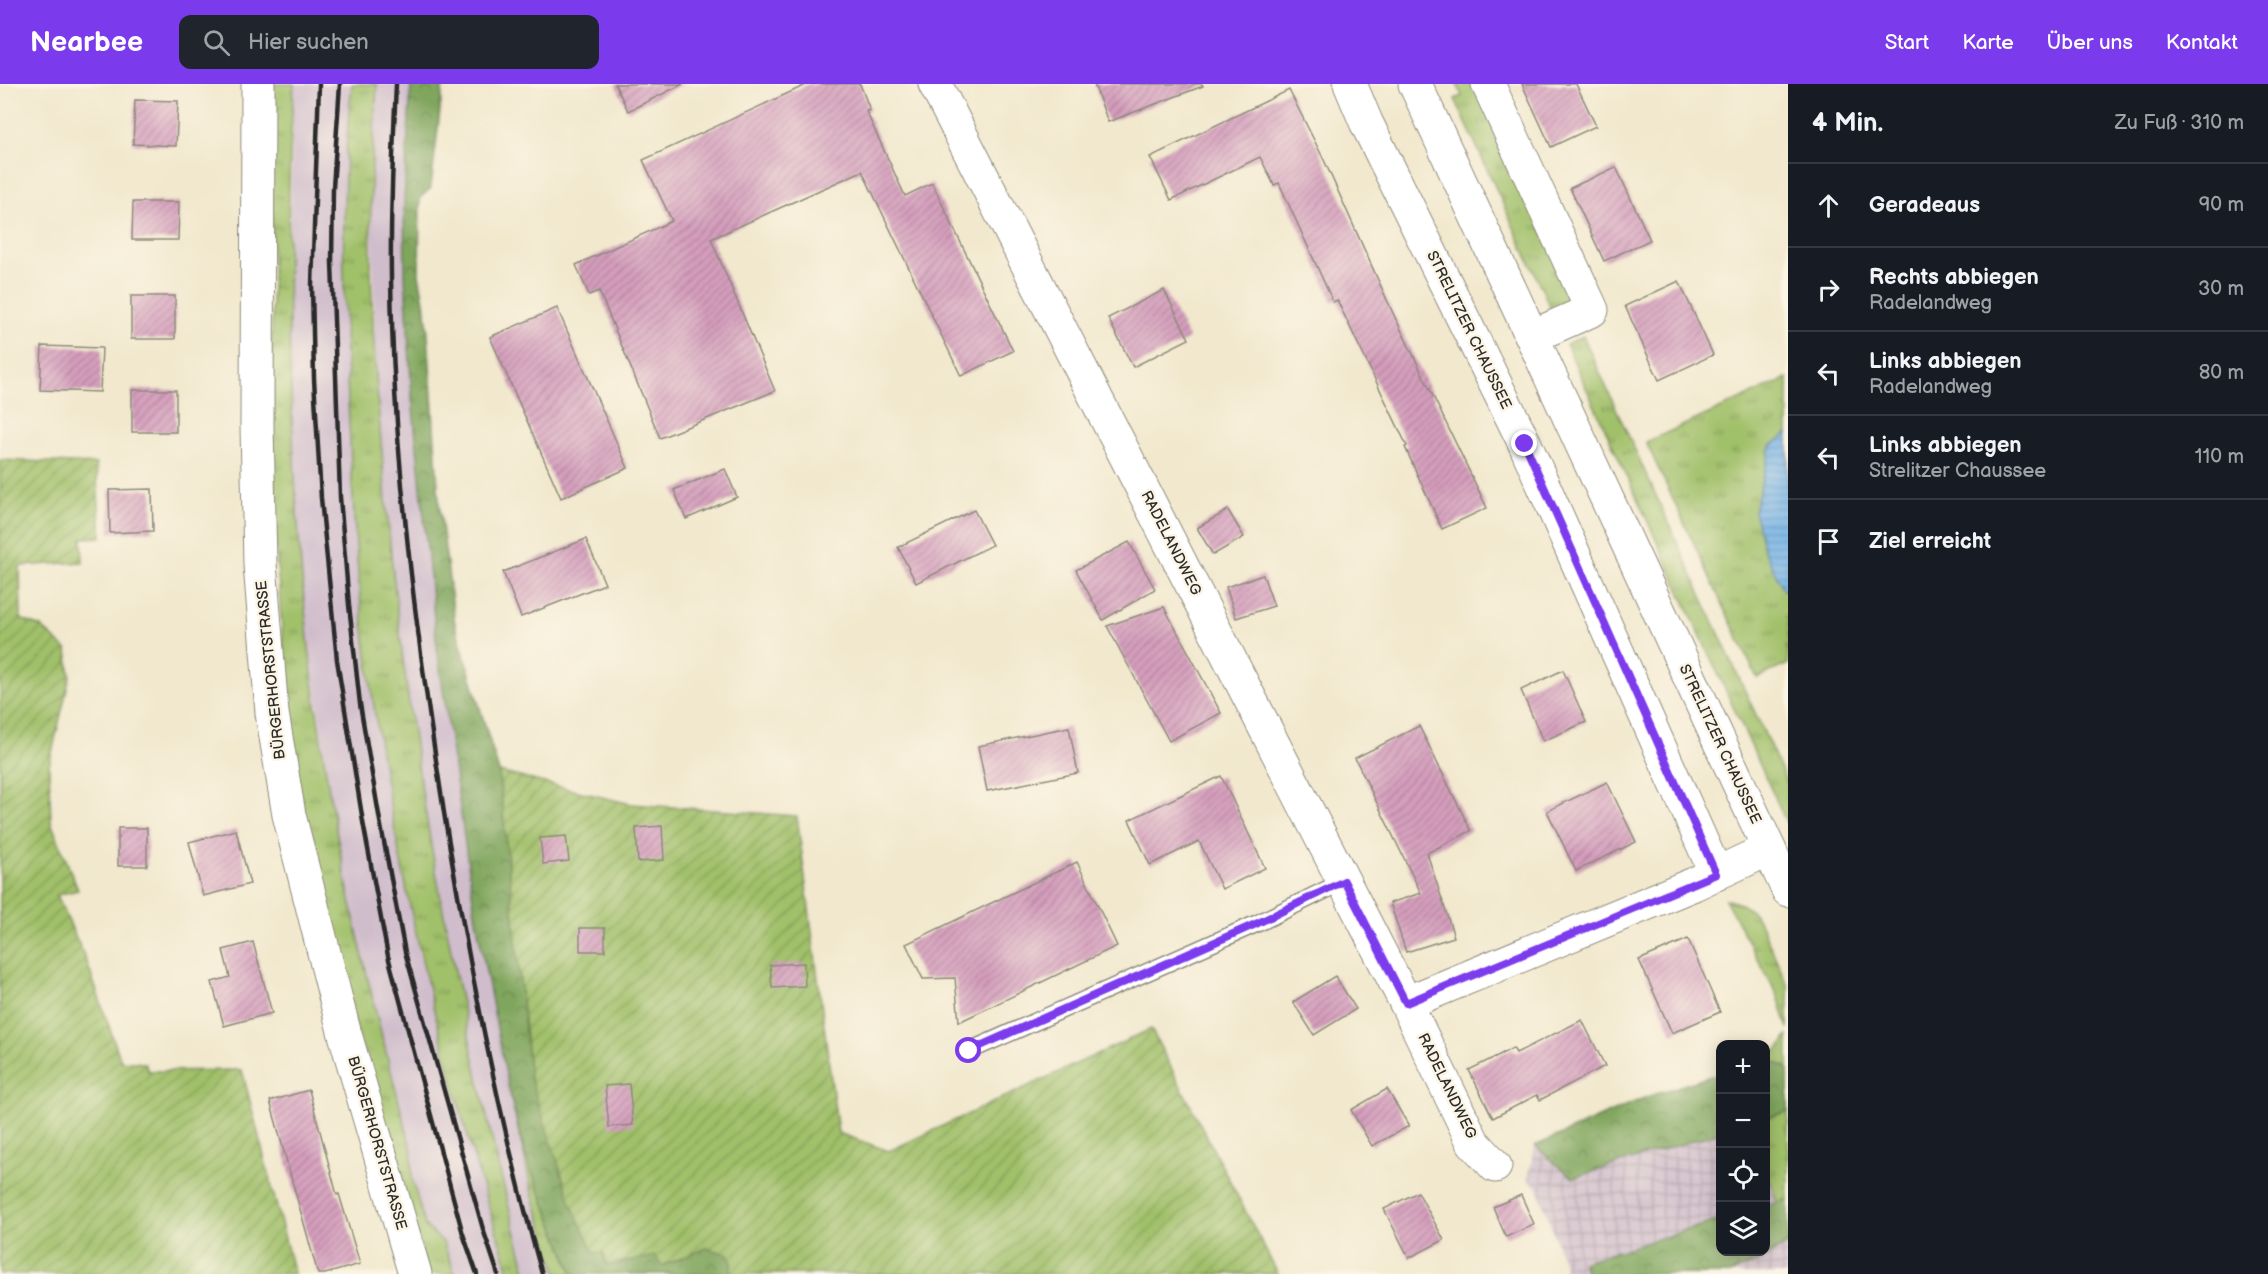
<!DOCTYPE html>
<html lang="de">
<head>
<meta charset="utf-8">
<style>
  :root { --surface:#171b24; --page:#20242c; --text:#f1f3f6; --muted:#9ea1a6; --line:#363941; --accent:#7c3aed }
  body { margin:0; font-family:"Balsamiq Sans",sans-serif; background:var(--page); color:var(--text) }
  .controls { position:absolute; right:18px; bottom:18px; display:grid; overflow:hidden; border-radius:12px; box-shadow:0 3px 15px #0003 }
  .controls button { width:54px; height:54px; display:grid; place-items:center; padding:0; border:0; border-bottom:2px solid var(--line); background:var(--surface); color:var(--text); font:30px sans-serif }
  .stop { position:absolute; width:18px; height:18px; margin:-14px; border:4px solid #7c3aed; border-radius:50%; background:#fff }
  .stop.end { background:#7c3aed; border-color:#fff; box-shadow:0 2px 6px #0008 }
  .list { margin:0; padding:0; list-style:none }
  h2 { display:flex; justify-content:space-between; align-items:center; height:78px; margin:0; padding:0 24px; font-size:26px }
  h2 small { font-size:20px; font-weight:400; color:var(--muted) }
  .list li { display:grid; grid-template-columns:39px 1fr auto; gap:18px; align-items:center; box-sizing:border-box; height:84px; padding:0 24px; border-top:2px solid var(--line) }
  .list b { display:block; font-size:22px; white-space:nowrap }
  .list p { margin:0; font-size:20px; white-space:nowrap; color:var(--muted) }
  .list em { font-size:20px; font-style:normal; color:var(--muted) }
  .icon { flex:none; width:33px; height:33px; fill:none; stroke:currentColor; stroke-width:2; stroke-linecap:round; stroke-linejoin:round }
  .map { position:relative; flex:none; width:1788px; height:1190px; overflow:hidden }
  header { display:flex; align-items:center; gap:36px; box-sizing:border-box; height:84px; padding:0 30px; background:var(--accent); color:#fff }
  header strong { font-size:28px }
  nav { display:flex; gap:33px; margin-inline-start:auto; font-size:21px }
  .search { width:420px; height:54px; background:var(--page); display:flex; align-items:center; gap:15px; box-sizing:border-box; padding:0 21px; border-radius:12px; color:var(--muted); font-size:22px }
  main { display:flex }
  aside { flex:1; background:var(--surface) }
  .map>svg:first-child { display:block }
  .industrial { fill:url(#industrial-grid) }
  .railway { fill:#d0bdcc }
  .grass { fill:url(#grass-tufts); stroke:#66764a; stroke-width:1.5 }
  .forest { fill:url(#forest-crowns); stroke:#566844; stroke-width:1.5 }
  .garden { fill:url(#garden-furrows); stroke:#66764a; stroke-width:1.5 }
  .water { fill:url(#water-rules); stroke:#506e89; stroke-width:1.5 }
  .building { fill:url(#building-hatch) }
  .lines { fill:none; stroke-linecap:round; stroke-linejoin:round }
  .lane-casing { stroke:#8e8a7c; stroke-width:19 }
  .street-casing { stroke:#8e8a7c; stroke-width:35 }
  .lane { stroke:#fff; stroke-width:16 }
  .street { stroke:#fff; stroke-width:33 }
  .rail { stroke:#2b2b2b; stroke-width:4.5 }
  .route { stroke:#7c3aed; stroke-width:8 }
  .labels { text-anchor:middle; dominant-baseline:central; stroke-width:5; stroke-linejoin:round; paint-order:stroke }
  .street-label { font-size:15px; fill:#2b2b2b; stroke:#fcf5e5 }
</style>
</head>
<body>
<header>
<strong>Nearbee</strong>
<div class="search"><svg class="icon" aria-label="search" viewBox="0 0 24 24"><circle cx="10" cy="10" r="6"/><path d="M15 15l6 6"/></svg>Hier suchen</div>
<nav><a>Start</a><a>Karte</a><a>Über uns</a><a>Kontakt</a></nav>
</header>
<main>
<div class="map">
<svg width="1788" height="1190" viewBox="0 0 1788 1190">
  <defs>
    <pattern id="industrial-grid" width="8" height="8" patternUnits="userSpaceOnUse" patternTransform="scale(1.5)"><rect width="8" height="8" fill="#d0bdcc"/><path d="M0 4h8M4 0v8" fill="none" stroke="#a99aa6"/></pattern>
    <pattern id="grass-tufts" width="24" height="20" patternUnits="userSpaceOnUse" patternTransform="scale(1.5)"><rect width="24" height="20" fill="#a0c069"/><path d="M3 7l-1-3M5 7V3M7 7l1-3M15 17l-1-3M17 17v-4M19 17l1-3" fill="none" stroke="#839c57"/></pattern>
    <pattern id="forest-crowns" width="20" height="18" patternUnits="userSpaceOnUse" patternTransform="scale(1.5)"><rect width="20" height="18" fill="#80a65d"/><path d="M2 6a3 3 0 1 1 6 0M12 15a3 3 0 1 1 6 0" fill="none" stroke="#69874d"/></pattern>
    <pattern id="garden-furrows" width="10" height="10" patternUnits="userSpaceOnUse" patternTransform="scale(1.5)"><rect width="10" height="10" fill="#a0c069"/><path d="M-1 1l2-2M0 10L10 0M9 11l2-2" fill="none" stroke="#839c57"/></pattern>
    <pattern id="water-rules" width="6" height="5" patternUnits="userSpaceOnUse" patternTransform="scale(1.5)"><rect width="6" height="5" fill="#74b2e7"/><path d="M0 2.5h6" fill="none" stroke="#5f91bb"/></pattern>
    <pattern id="building-hatch" width="6" height="6" patternUnits="userSpaceOnUse" patternTransform="scale(1.5)"><rect width="6" height="6" fill="#d59ebd"/><path d="M-1 1l2-2M0 6l6-6M5 7l2-2" fill="none" stroke="#ad819a"/></pattern>
  </defs>
  <rect width="100%" height="100%" fill="#fcf5e5"/>
  <filter id="ink" filterUnits="userSpaceOnUse"><feTurbulence type="fractalNoise" baseFrequency=".0167" numOctaves="2"/><feDisplacementMap in="SourceGraphic" scale="12" xChannelSelector="R" yChannelSelector="G"/><feConvolveMatrix kernelMatrix="1 2 1 2 8 2 1 2 1" color-interpolation-filters="sRGB"/></filter>
  <filter id="wash" filterUnits="userSpaceOnUse"><feTurbulence type="fractalNoise" baseFrequency=".008" numOctaves="4" result="noise"/><feDisplacementMap in="SourceGraphic" scale="24" xChannelSelector="R" yChannelSelector="G"/><feGaussianBlur stdDeviation="1.35" result="paint"/><feColorMatrix in="noise" values="0 0 0 0 0 0 0 0 0 0 0 0 0 0 0 0 0 1.4 0 .05"/><feComposite in="paint" operator="in"/></filter>
  <g filter="url(#wash)">
    <rect width="100%" height="100%" fill="#f1e8cd"/>
    <path class="industrial" d="M1788 1027V1190H1567L1538 1104 1528 1095 1535 1062 1573 1094 1720 1048V1168H1766V1034Z"/>
    <g class="railway">
      <path d="M294 0H352L343 114V204L352 415 361 521 394 739 419 869 448 981 510 1190H455L443 1158 425 1142 412 1094V1067L363 877 334 739 304 523 295 413 288 203Z"/>
      <path d="M377 0H411L404 117 405 193 412 314 437 564 476 836 508 1001 532 1108 557 1190H527L505 1115 478 1003 425 732 402 572 389 458 377 316 371 115Z"/>
    </g>
    <g class="grass">
      <path d="M272 0H294C286 110 287 221 292 331 297 468 310 605 335 740 355 850 383 959 412 1067V1094L425 1142 443 1158 455 1190H428L356 943 302 730 288 629 277 479 272 342Z"/>
      <path d="M352 0H377C375 38 371 77 371 115 369 207 376 301 384 393 397 554 420 714 452 872 474 979 497 1085 527 1190H510C439 973 386 749 361 521 354 453 351 384 348 315 343 210 340 105 352 0Z"/>
      <path d="M1457 0H1476L1578 225 1556 236 1455 15 1462 12Z"/>
      <path d="M1583 252 1788 701V742L1566 260Z"/>
      <path d="M1788 294V349L1771 362 1784 506H1788V580L1757 594 1646 358Z"/>
      <path d="M1725 815 1741 820 1754 829 1761 841 1788 902V945L1778 912Z"/>
      <path d="M1788 951V985L1766 974 1781 963Z"/>
      <path d="M508 1001 527 1076 573 1190H557L532 1108Z"/>
      <path d="M1788 1027V1115L1777 1119 1766 1083V1034Z"/>
    </g>
    <g class="forest">
      <path d="M411 0H443L431 104 420 114 419 190 427 235 439 418 455 540 499 688 530 994 607 1181 655 1172 662 1182 706 1164 728 1170 732 1179 730 1190H573L527 1076 508 1001 476 836 437 564 412 314 405 193 404 117Z"/>
      <path d="M1766 974 1788 985V1027L1766 1034Z"/>
      <path d="M1720 989V1048L1573 1094 1535 1062 1646 1013Z"/>
      <path d="M1788 1115V1159L1763 1175 1729 1190H1586L1582 1178 1720 1136V1168H1766V1122Z"/>
    </g>
    <g class="garden">
      <path d="M0 376 96 380 101 453 82 454 83 478 20 482 21 535 41 543 67 566 70 592 49 681 51 738 78 806 57 811 86 876 121 977 145 979 148 987 242 986 294 1190H0Z"/>
      <path d="M499 688 631 720 797 732 838 1049 889 1067 1151 945 1278 1190H730L732 1179 728 1170 706 1164 662 1182 655 1172 607 1181 603 1168 594 1169 572 1122 530 994Z"/>
    </g>
    <path class="water" d="M1788 349V506H1784L1765 469 1754 427 1771 362Z"/>
    <g id="blocks">
      <g class="building">
        <path d="M615 0H683L628 27Z"/>
        <path d="M808 0H860L870 26 866 27 905 112 932 99 1013 267 961 292 862 87 711 155 775 307 660 354 599 207 589 211 576 181 672 137 643 76Z"/>
        <path d="M1094 0H1202L1203 2 1108 38Z"/>
        <path d="M1522 0H1576L1596 42 1551 63Z"/>
        <path d="M1289 6 1324 76 1392 227 1487 424 1442 445 1405 363 1407 362 1337 216 1333 218 1279 99 1274 101 1260 73 1171 116 1150 73Z"/>
        <path d="M135 16 178 17 176 62 133 60Z"/>
        <path d="M1616 83 1650 156 1604 177 1570 104Z"/>
        <path d="M133 118H179L178 156H132Z"/>
        <path d="M1679 197 1713 271 1659 296 1625 222Z"/>
        <path d="M1164 206 1189 255 1133 283 1108 234Z"/>
        <rect x="131" y="212" width="44" height="43"/>
        <path d="M557 224 628 384 561 414 490 253Z"/>
        <path d="M42 262 102 264 100 308 40 306Z"/>
        <rect x="132" y="306" width="44" height="42"/>
        <path d="M725 385 737 413 686 435 674 406Z"/>
        <path d="M152 405 153 447 110 449 109 406Z"/>
        <path d="M974 426 992 461 916 499 898 463Z"/>
        <path d="M1228 426 1244 453 1213 471 1197 444Z"/>
        <path d="M586 455 605 500 521 533 503 488Z"/>
        <path d="M1129 458 1155 505 1103 536 1076 486Z"/>
        <path d="M1263 491 1274 522 1236 534 1226 503Z"/>
        <path d="M1164 523 1221 629 1169 657 1107 542Z"/>
        <path d="M1563 586 1586 638 1543 657 1521 606Z"/>
        <path d="M1419 642 1471 747 1427 769 1454 853 1406 868 1390 819 1421 809 1355 674Z"/>
        <path d="M1069 643 1078 689 987 707 978 662Z"/>
        <path d="M1221 692 1265 784 1222 805 1199 757 1150 781 1129 736Z"/>
        <path d="M1607 698 1636 758 1576 787 1547 727Z"/>
        <path d="M662 742 664 776 638 778 636 744Z"/>
        <rect x="118" y="744" width="29" height="38"/>
        <path d="M236 746 250 800 203 812 189 758Z"/>
        <path d="M566 752 569 777 543 780 540 754Z"/>
        <path d="M1077 778 1117 862 959 938 955 894 923 895 906 860Z"/>
        <rect x="580" y="844" width="25" height="23"/>
        <path d="M1688 855 1720 928 1672 949 1639 876Z"/>
        <path d="M253 858 272 929 224 942 212 898 230 893 223 866Z"/>
        <path d="M804 879 805 902 772 904 770 881Z"/>
        <path d="M1335 892 1356 925 1314 951 1293 918Z"/>
        <path d="M1582 936 1605 982 1540 1016 1537 1011 1493 1034 1469 986 1513 964 1516 969Z"/>
        <path d="M629 1000 633 1041 609 1043 605 1002Z"/>
        <path d="M1387 1005 1409 1042 1372 1062 1351 1026Z"/>
        <path d="M309 1006 337 1111 339 1110 360 1180 325 1190H318L270 1017Z"/>
        <path d="M1418 1108 1444 1156 1409 1174 1384 1125Z"/>
        <path d="M1521 1111 1534 1140 1506 1153 1493 1123Z"/>
      </g>
    </g>
  </g>
  <g filter="url(#ink)">
    <use href="#blocks" fill-opacity="0" stroke="#8e8a7c" stroke-width="1.5"/>
    <g class="lines">
      <g class="lane-casing">
        <path id="lane" d="M969 967 1258 839 1344 797"/>
      </g>
      <g class="street-casing">
        <g id="street">
          <path d="M258 0 257 342 260 480 272 629 289 731 344 947 415 1190"/>
          <path d="M935 0 1406 919 1473 1058 1495 1082"/>
          <path d="M1350 0 1366 38 1525 360 1716 790"/>
          <path d="M1415 0 1788 806"/>
          <path d="M1488 0 1592 226 1533 252"/>
          <path d="M1406 919 1694 800 1769 765"/>
        </g>
      </g>
      <use href="#lane" class="lane"/>
      <use href="#street" class="street"/>
      <g class="rail">
        <path d="M319 0 312 201 314 295 321 414 337 576 363 738 388 872 463 1150 477 1190"/>
        <path d="M340 0 333 104 332 178 336 292 340 413 349 521 360 620 380 737 405 868 483 1145 498 1190"/>
        <path d="M396 0C393 64 390 129 391 193 393 375 417 556 445 735 470 888 500 1041 542 1190"/>
      </g>
    </g>
  </g>
  <g class="lines" filter="url(#ink)">
    <path class="route" d="M969 967 1258 839 1344 797 1406 919 1716 790 1525 360"/>
  </g>
  <g class="labels">
    <g class="street-label">
      <text transform="translate(1469 246) rotate(64)">STRELITZER CHAUSSEE</text>
      <text transform="translate(1171 459) rotate(63)">RADELANDWEG</text>
      <text transform="translate(271 586) rotate(-96)">BÜRGERHORSTSTRASSE</text>
      <text transform="translate(1720 660) rotate(65)">STRELITZER CHAUSSEE</text>
      <text transform="translate(1447 1002) rotate(64)">RADELANDWEG</text>
      <text transform="translate(377 1059) rotate(74)">BÜRGERHORSTSTRASSE</text>
    </g>
  </g>
</svg>
<div class="controls">
<button>+</button>
<button>−</button>
<button><svg class="icon" aria-label="locate" viewBox="0 0 24 24"><circle cx="12" cy="12" r="6"/><path d="M12 2v4M12 18v4M2 12h4M18 12h4"/></svg></button>
<button><svg class="icon" aria-label="layers" viewBox="0 0 24 24"><path d="M12 4l9 5-9 5-9-5zM3 14l9 5 9-5"/></svg></button>
</div>
<div class="stop" style="left:969px;top:967px"></div>
<div class="stop end" style="left:1525px;top:360px"></div>
</div>
<aside>
<h2>4 Min.<small>Zu Fuß · 310 m</small></h2>
<ul class="list">
<li><svg class="icon" aria-label="ahead" viewBox="0 0 24 24"><path d="M12 20V5M6 11l6-6 6 6"/></svg><div><b>Geradeaus</b></div><em>90 m</em></li>
<li><svg class="icon" aria-label="right" viewBox="0 0 24 24"><path d="M7 20v-9h11M14 6l5 5-5 5"/></svg><div><b>Rechts abbiegen</b><p>Radelandweg</p></div><em>30 m</em></li>
<li><svg class="icon" aria-label="left" viewBox="0 0 24 24"><path d="M17 20v-9H6M10 6l-5 5 5 5"/></svg><div><b>Links abbiegen</b><p>Radelandweg</p></div><em>80 m</em></li>
<li><svg class="icon" aria-label="left" viewBox="0 0 24 24"><path d="M17 20v-9H6M10 6l-5 5 5 5"/></svg><div><b>Links abbiegen</b><p>Strelitzer Chaussee</p></div><em>110 m</em></li>
<li><svg class="icon" aria-label="arrive" viewBox="0 0 24 24"><path d="M6 21V4h12l-3 4 3 4H6"/></svg><div><b>Ziel erreicht</b></div></li>
</ul>
</aside>
</main>
</body>
</html>
